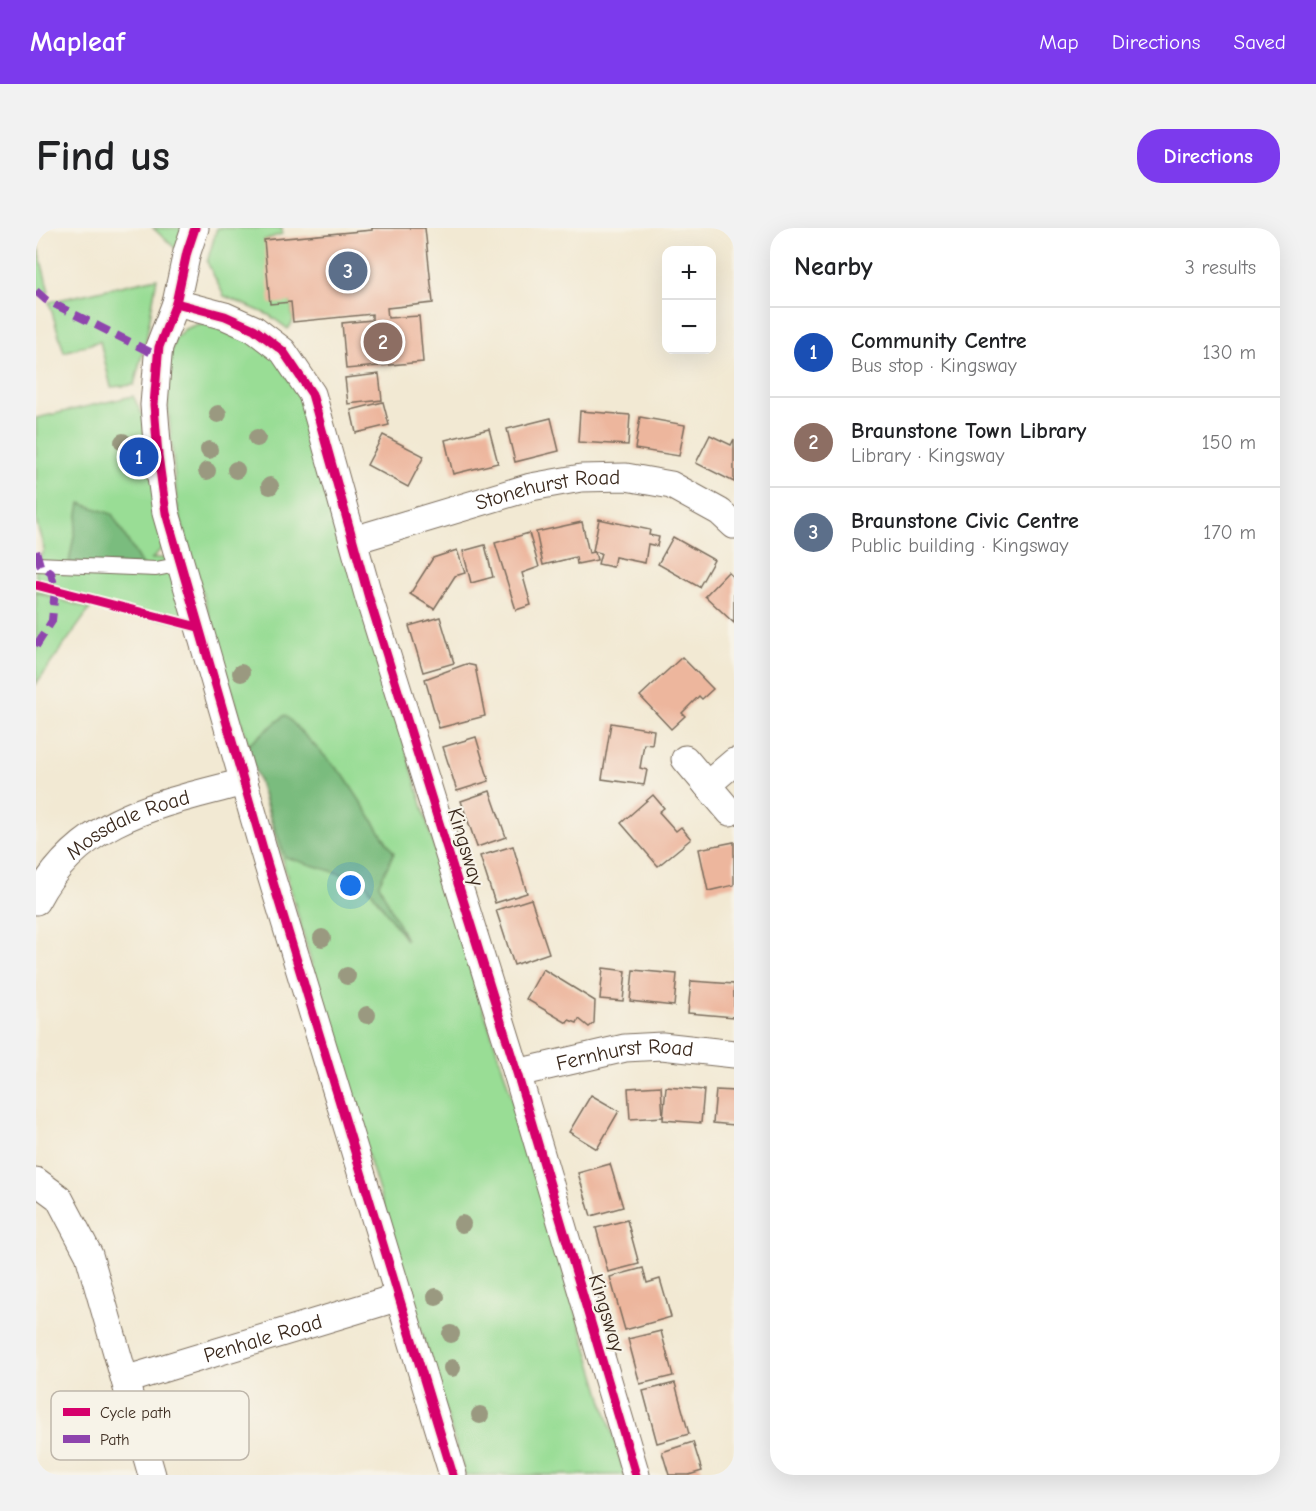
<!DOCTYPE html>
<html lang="en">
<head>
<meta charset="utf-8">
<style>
  :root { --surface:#fff; --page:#f2f2f2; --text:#202124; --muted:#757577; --line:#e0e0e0; --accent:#7c3aed }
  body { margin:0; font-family:"Comic Neue",sans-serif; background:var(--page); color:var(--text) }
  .controls { position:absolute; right:18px; top:18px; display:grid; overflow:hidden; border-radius:12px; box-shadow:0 6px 24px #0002 }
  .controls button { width:54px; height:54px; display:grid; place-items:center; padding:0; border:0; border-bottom:2px solid var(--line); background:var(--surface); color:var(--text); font:30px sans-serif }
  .you { position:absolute; left:315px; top:658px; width:21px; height:21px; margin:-15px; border:4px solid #fff; border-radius:50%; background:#1a73e8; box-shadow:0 0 0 9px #1a73e833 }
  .badge { display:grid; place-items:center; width:39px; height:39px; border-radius:50%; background:var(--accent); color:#fff; font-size:20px; font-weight:700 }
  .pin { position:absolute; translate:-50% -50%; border:3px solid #fff; box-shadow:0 2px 6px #0006 }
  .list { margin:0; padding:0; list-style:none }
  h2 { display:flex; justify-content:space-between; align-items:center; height:78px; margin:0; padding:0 24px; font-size:26px }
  h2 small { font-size:20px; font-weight:400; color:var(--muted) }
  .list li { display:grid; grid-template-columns:39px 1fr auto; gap:18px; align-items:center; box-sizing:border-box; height:90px; padding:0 24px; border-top:2px solid var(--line) }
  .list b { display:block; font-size:22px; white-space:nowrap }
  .list p { margin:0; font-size:20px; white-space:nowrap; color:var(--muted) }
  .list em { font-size:20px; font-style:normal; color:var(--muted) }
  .map { position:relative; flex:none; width:698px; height:1247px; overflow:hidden; border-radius:24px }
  header { display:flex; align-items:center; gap:36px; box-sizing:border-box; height:84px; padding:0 30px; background:var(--accent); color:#fff }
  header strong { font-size:28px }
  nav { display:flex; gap:33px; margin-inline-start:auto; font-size:21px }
  .intro { display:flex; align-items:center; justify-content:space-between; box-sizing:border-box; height:144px; padding:0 36px }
  h1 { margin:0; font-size:42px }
  .button { padding:15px 27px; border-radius:24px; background:var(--accent); color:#fff; font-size:21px; font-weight:700 }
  main { display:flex; gap:36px; padding:0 36px }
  aside { flex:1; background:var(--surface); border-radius:24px; box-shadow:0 6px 24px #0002 }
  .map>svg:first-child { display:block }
  .green { fill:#99dd95; stroke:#6a845a; stroke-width:1.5 }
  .forest { fill:#7abc7e; stroke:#5a734e; stroke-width:1.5 }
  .building { fill:#edb69d }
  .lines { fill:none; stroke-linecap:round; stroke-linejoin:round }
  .lane-casing { stroke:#7b6d5d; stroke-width:16 }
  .street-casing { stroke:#7b6d5d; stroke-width:29 }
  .lane { stroke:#fff; stroke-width:14 }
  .street { stroke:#fff; stroke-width:27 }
  .quiet { stroke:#8e44ad; stroke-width:8; stroke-dasharray:15 8; stroke-linecap:butt }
  .cycleway-casing { stroke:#f7f3e8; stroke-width:13 }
  .cycleway { stroke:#d6006c; stroke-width:9 }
  .tree { fill:#9a9980 }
  .labels { text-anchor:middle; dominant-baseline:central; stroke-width:4.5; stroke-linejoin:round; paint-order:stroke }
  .street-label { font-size:21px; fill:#3b2a1e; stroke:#f7f3e8 }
  .key { fill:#f7f3e8; stroke:#bfb7ab; stroke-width:1.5 }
  .key-label { font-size:16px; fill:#3b2a1e }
</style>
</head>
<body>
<header>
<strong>Mapleaf</strong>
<nav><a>Map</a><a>Directions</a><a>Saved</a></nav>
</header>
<div class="intro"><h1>Find us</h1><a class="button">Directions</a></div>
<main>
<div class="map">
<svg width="698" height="1247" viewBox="0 0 698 1247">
  <rect width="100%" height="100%" fill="#f7f3e8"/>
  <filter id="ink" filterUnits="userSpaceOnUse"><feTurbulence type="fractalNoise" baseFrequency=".0167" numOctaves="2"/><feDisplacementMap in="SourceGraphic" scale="12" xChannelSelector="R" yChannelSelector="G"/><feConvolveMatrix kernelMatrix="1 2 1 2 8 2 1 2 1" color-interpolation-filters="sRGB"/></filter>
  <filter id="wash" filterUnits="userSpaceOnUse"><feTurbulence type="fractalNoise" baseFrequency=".008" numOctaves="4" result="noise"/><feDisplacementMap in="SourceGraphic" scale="24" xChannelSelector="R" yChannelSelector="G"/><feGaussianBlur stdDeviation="1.35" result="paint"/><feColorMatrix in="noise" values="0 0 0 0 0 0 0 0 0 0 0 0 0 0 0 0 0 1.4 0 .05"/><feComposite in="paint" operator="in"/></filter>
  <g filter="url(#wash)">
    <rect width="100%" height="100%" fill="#f2e9d3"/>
    <g class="green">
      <path d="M117 0H149L141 22Z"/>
      <path d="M181 0H246V6L228 12 255 74 257 94 252 101 233 87 188 68 171 34Z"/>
      <path d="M0 12 13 64 0 67Z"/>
      <path d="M121 50 110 112 98 157 75 159 64 113 28 124 13 74Z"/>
      <path d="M177 95 233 118 271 181 430 728 468 844 589 1247H429L295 805 245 627 142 283 129 147 139 110 149 101 162 96Z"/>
      <path d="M97 168 119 212 134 311 116 331 143 328 162 399 0 363V337L8 321 0 293V190Z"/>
      <path d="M0 364 54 381 0 456Z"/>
    </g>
    <g class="forest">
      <path d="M44 275 76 286 106 337 33 335Z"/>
      <path d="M249 487 308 548 358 625 343 656 370 712 328 653 249 629 211 518Z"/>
    </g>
    <g id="blocks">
      <g class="building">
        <path d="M336 0H389L397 75 351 80 352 90 383 88 387 134 310 141 306 95 336 92V86L257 94 255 74 234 76 228 12 336 2Z"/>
        <path d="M343 146 346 172 312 176 309 150Z"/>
        <path d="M347 174 353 197 320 205 315 182Z"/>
        <path d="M544 183 594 187 592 217 542 214Z"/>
        <path d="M604 189 649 197 643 228 599 221Z"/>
        <path d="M515 190 523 223 479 234 471 201Z"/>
        <path d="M453 201 462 235 417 246 409 212Z"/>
        <path d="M347 207 388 228 372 259 331 237Z"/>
        <path d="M674 207 695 217 698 211V254L660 235Z"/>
        <path d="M563 291 614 302 613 307 623 309 621 318 612 316 609 335 579 329 577 339 562 336 565 325 557 323Z"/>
        <path d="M546 294 553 325 559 324 561 332 541 336 540 329 507 337 500 304Z"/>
        <path d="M493 305 503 339 486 345 495 377 480 382 459 315Z"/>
        <path d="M637 309 678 332 663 359 622 336Z"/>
        <path d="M449 317 457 349 435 355 427 323Z"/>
        <path d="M421 322 429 345 419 348 398 381 374 366 397 330Z"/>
        <path d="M692 344 698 350V395L669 368Z"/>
        <path d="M404 389 418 435 387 444 373 398Z"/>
        <path d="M646 429 677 461 666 471 663 468 646 485 649 488 635 501 604 468Z"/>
        <path d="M430 436 439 438 449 488 403 500 389 451Z"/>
        <path d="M575 495 618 502 616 517 608 516 604 540 611 542 608 557 566 551Z"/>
        <path d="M440 509 453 553 421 563 407 519Z"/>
        <path d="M454 563 470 609 441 619 425 573Z"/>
        <path d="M617 567 628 580 623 584 640 603 645 599 655 611 622 638 585 595Z"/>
        <path d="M698 614V657L672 663 663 621Z"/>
        <path d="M477 618 491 665 459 675 444 628Z"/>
        <path d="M495 671 513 725 478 737 460 682Z"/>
        <path d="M567 740 590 743 587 773 564 771Z"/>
        <path d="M507 741 559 773 558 795 553 799 543 791 541 795 533 792 531 795 490 771Z"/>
        <path d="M597 742 641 746 638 778 594 773Z"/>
        <path d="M655 753 698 756V789L652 785Z"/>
        <path d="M625 858 627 889 594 891 592 860Z"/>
        <path d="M630 859 668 862 665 895 627 892Z"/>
        <path d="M680 862 698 863V897L677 895Z"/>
        <path d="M555 867 583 883 561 921 533 904Z"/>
        <path d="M574 936 587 979 555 988 542 945Z"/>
        <path d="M591 992 603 1036 572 1044 560 1000Z"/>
        <path d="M607 1040 611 1055 624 1051 635 1089 589 1102 574 1049Z"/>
        <path d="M625 1103 637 1148 604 1156 592 1111Z"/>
        <path d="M639 1155 653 1206 621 1215 607 1163Z"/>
        <path d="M657 1214 666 1243 653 1247H633L626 1224Z"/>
      </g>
    </g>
  </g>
  <g filter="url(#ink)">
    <use href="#blocks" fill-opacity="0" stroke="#7b6d5d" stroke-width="1.5"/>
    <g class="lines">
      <g class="lane-casing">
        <path id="lane" d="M0 336 120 341 146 336"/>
      </g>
      <g class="street-casing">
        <g id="street">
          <path d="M159 0 151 24 140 75 123 119 122 128 118 177 122 227 130 285 230 631 417 1247"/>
          <path d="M140 75 189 88 218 101 247 123 276 166 333 370 481 845 600 1247"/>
          <path id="s1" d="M318 312 495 259 545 250 590 249 635 257 684 284 698 297"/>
          <path d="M649 531 694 584"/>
          <path d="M671 557 698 534"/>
          <path id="s2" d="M0 673C44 589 124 576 208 554"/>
          <path id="s3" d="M481 845 589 820 626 818 698 826"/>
          <path d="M0 953 23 970 53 1027 116 1247"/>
          <path id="s4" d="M89 1152 363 1069"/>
        </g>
      </g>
      <use href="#lane" class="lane"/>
      <use href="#street" class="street"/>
      <g class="quiet">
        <path d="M0 63 10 72 122 128"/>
        <path d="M0 323 4 337 15 345 19 361 16 393 0 418"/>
      </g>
      <g class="cycleway-casing">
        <g id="cycleway">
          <path d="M159 0 151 24 140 75 123 119 122 128 118 177 122 227 130 285 230 631 417 1247"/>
          <path d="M140 75 189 88 218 101 247 123 276 166 333 370 481 845 600 1247"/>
          <path d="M0 357 162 399"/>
        </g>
      </g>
      <use href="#cycleway" class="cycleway"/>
    </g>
    <g class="tree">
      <circle cx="182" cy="186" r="9"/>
      <circle cx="221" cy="210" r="9"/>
      <circle cx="87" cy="214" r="9"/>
      <circle cx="173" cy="222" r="9"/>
      <circle cx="200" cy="242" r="9"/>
      <circle cx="171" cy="243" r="9"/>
      <circle cx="234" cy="258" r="9"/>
      <circle cx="205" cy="445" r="9"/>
      <circle cx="286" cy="710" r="9"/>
      <circle cx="311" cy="748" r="9"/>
      <circle cx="331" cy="787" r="9"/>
      <circle cx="426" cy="996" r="9"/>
      <circle cx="400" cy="1069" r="9"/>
      <circle cx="415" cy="1106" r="9"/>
      <circle cx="416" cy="1140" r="9"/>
      <circle cx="444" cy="1187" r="9"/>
    </g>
  </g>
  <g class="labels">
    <g class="street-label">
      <text stroke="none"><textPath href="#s1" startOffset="201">Stonehurst Road</textPath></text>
      <text stroke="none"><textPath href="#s2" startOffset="124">Mossdale Road</textPath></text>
      <text transform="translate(430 619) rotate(73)">Kingsway</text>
      <text stroke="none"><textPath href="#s3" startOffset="110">Fernhurst Road</textPath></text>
      <text transform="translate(571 1085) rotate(73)">Kingsway</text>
      <text stroke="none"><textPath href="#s4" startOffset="144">Penhale Road</textPath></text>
    </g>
  </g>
  <rect x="15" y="1163" width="198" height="69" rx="9" class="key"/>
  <rect x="27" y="1180" width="27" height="8" fill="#d6006c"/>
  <rect x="27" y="1207" width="27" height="8" fill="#8e44ad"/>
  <g class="key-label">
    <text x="64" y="1190">Cycle path</text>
    <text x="64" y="1217">Path</text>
  </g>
</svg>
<div class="controls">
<button>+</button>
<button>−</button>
</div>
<div class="you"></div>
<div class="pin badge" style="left:103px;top:229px;background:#1a4fb4">1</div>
<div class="pin badge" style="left:347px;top:114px;background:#8d6e63">2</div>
<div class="pin badge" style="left:312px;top:43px;background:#5c6f8a">3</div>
</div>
<aside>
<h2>Nearby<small>3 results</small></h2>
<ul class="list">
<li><span class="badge" style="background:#1a4fb4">1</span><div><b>Community Centre</b><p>Bus stop · Kingsway</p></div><em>130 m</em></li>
<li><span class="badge" style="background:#8d6e63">2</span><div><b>Braunstone Town Library</b><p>Library · Kingsway</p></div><em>150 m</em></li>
<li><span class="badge" style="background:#5c6f8a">3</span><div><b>Braunstone Civic Centre</b><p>Public building · Kingsway</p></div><em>170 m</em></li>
</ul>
</aside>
</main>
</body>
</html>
